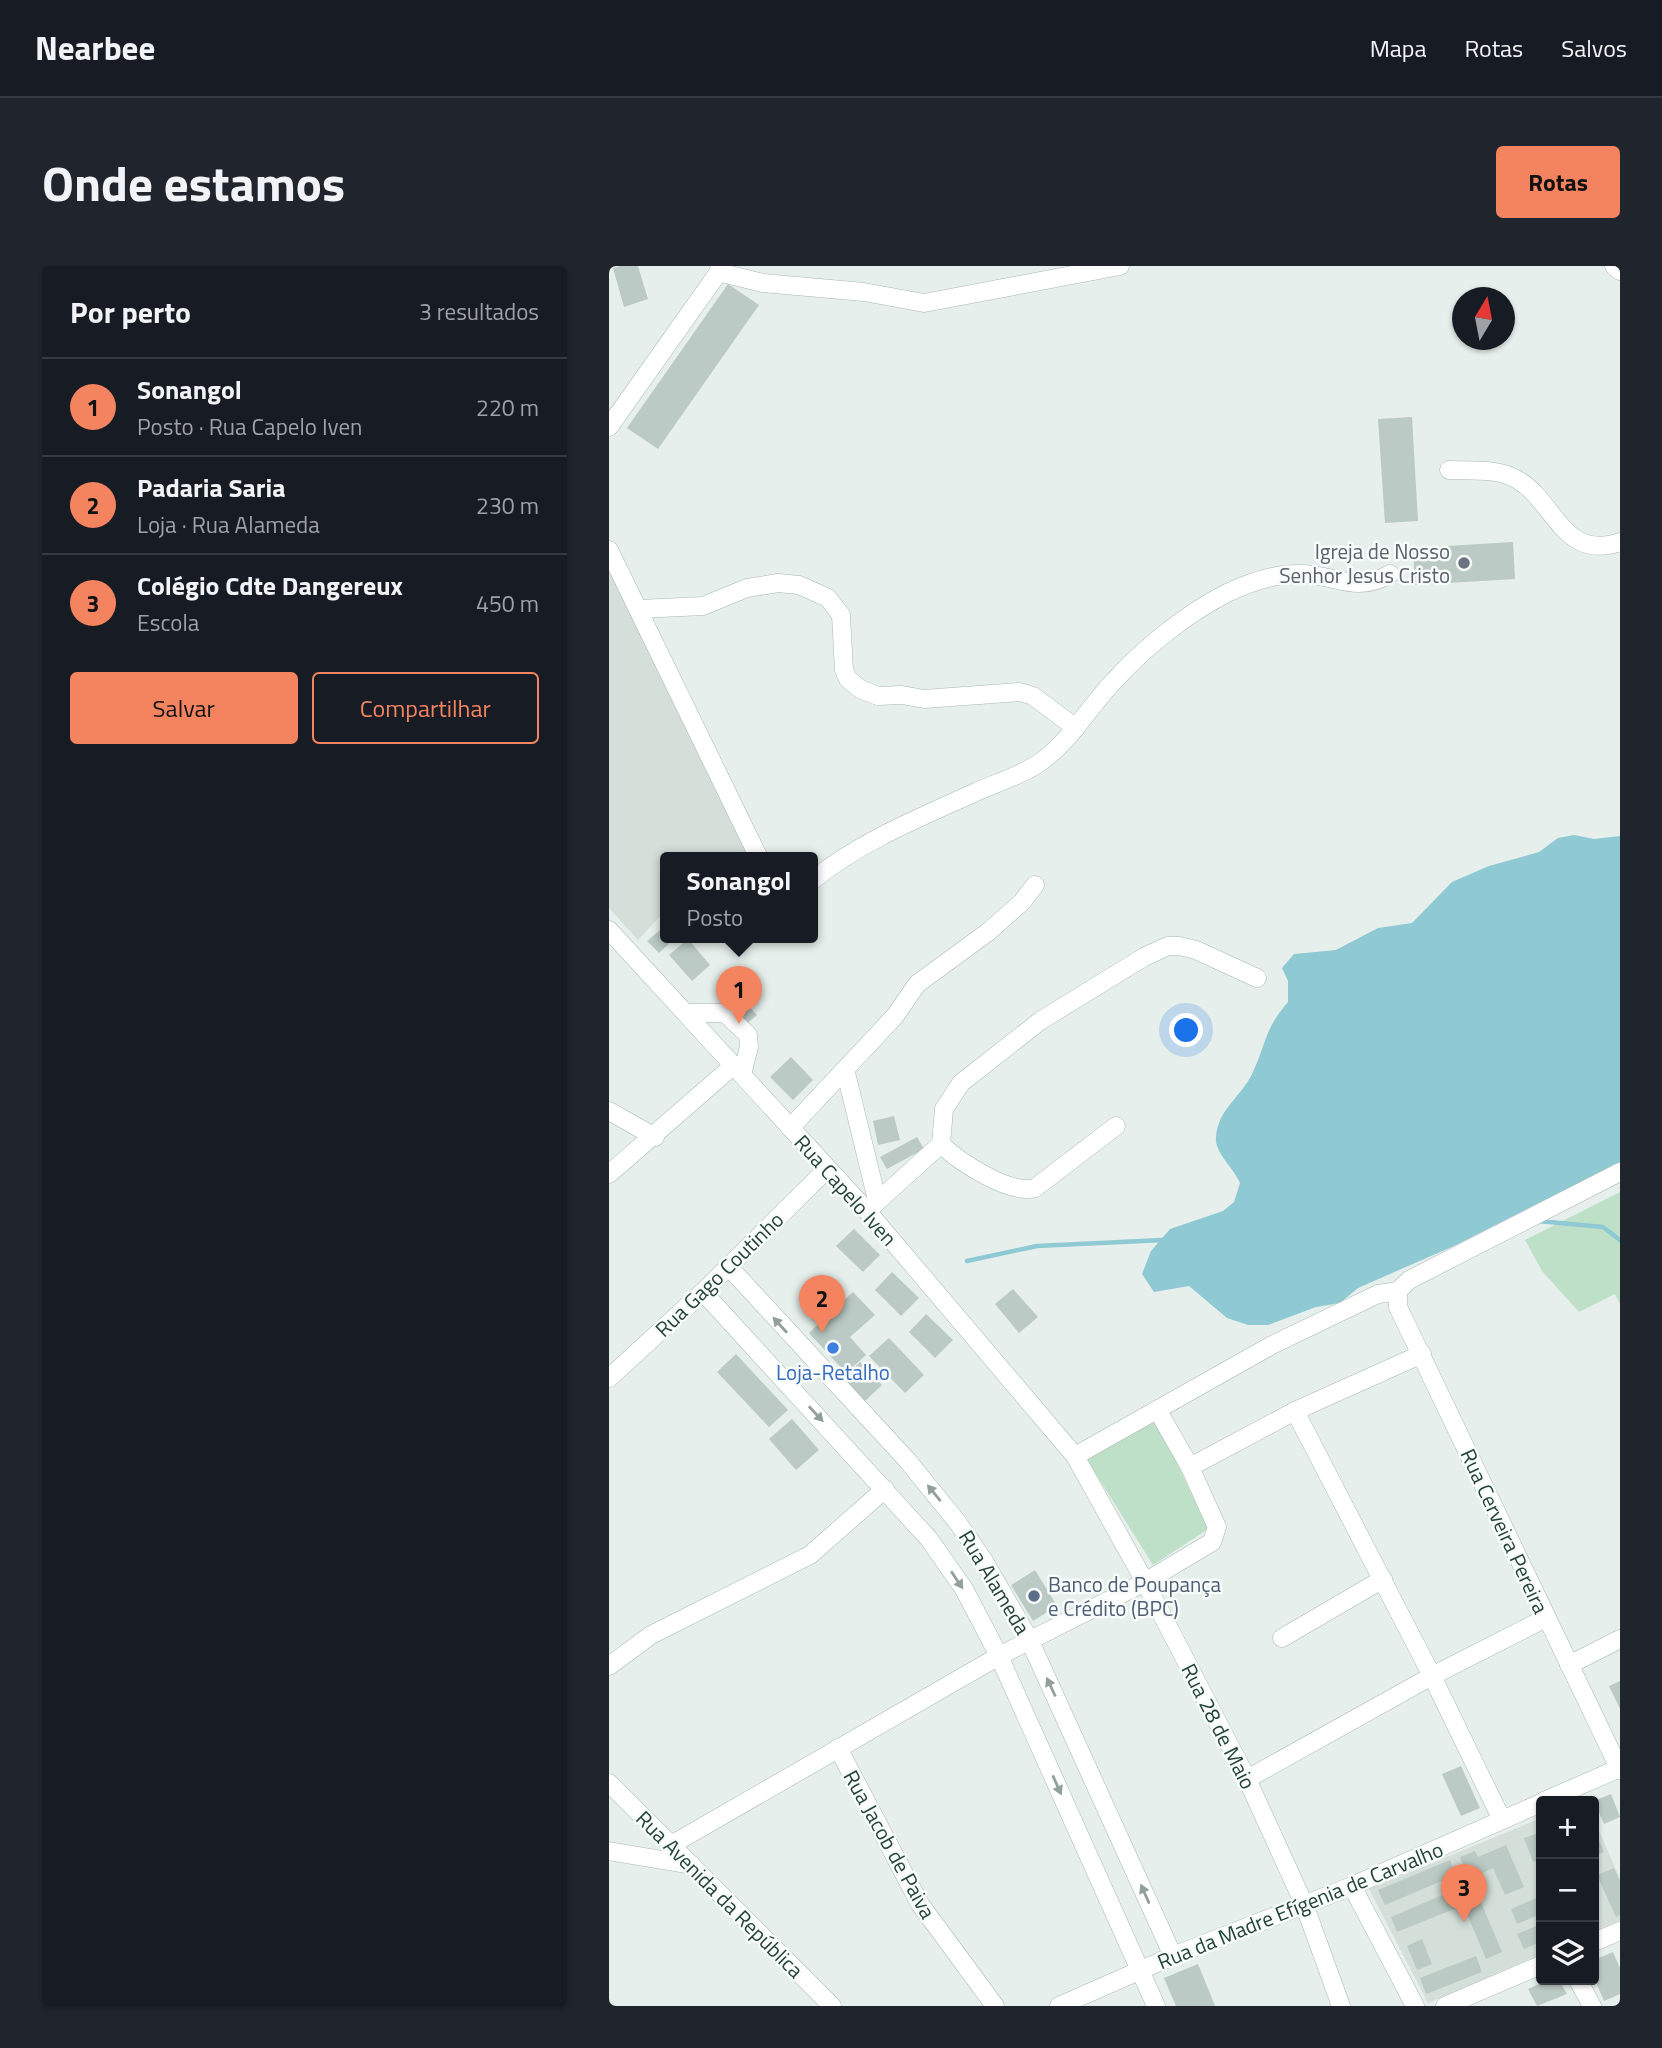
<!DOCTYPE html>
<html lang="pt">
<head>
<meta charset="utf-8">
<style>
  :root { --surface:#171b24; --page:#20242c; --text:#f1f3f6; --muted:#9ea1a6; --line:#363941; --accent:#f4845f }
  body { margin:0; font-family:"Titillium Web",sans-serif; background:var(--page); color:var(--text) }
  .controls { position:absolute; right:21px; bottom:21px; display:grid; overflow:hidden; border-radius:7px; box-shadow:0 2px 5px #0004 }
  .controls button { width:63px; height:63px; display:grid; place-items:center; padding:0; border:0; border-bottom:2px solid var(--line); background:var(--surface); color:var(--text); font:35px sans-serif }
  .compass { position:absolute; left:843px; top:21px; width:63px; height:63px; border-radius:50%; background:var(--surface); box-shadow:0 2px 5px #0004; rotate:10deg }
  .you { position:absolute; left:578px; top:765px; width:24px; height:24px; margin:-18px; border:5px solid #fff; border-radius:50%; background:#1a73e8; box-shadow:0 0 0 10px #1a73e833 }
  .badge { display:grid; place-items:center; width:46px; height:46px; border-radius:50%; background:var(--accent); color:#111; font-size:23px; font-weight:700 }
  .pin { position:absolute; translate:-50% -58px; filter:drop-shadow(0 2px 4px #0008) }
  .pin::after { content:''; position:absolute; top:37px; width:24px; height:21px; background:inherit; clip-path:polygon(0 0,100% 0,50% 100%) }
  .popup { position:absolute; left:51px; top:586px; width:158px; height:91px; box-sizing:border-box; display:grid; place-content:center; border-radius:7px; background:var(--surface); filter:drop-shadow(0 2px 5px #0005); font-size:23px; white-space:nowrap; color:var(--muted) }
  .popup b { font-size:26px; color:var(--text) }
  .popup::after { content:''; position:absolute; left:50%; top:100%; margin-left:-14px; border:14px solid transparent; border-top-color:var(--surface) }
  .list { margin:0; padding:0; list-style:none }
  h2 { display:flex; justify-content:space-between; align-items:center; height:91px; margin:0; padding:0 28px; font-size:30px }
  h2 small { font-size:23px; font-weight:400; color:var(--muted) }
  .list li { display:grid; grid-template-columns:46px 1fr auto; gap:21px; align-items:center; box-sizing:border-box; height:98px; padding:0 28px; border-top:2px solid var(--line) }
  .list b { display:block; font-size:26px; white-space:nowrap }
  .list p { margin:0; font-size:23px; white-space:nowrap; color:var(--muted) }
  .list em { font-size:23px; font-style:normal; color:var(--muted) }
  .actions { display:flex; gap:14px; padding:21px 28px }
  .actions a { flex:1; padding:16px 0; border:2px solid var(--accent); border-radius:7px; text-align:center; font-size:24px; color:var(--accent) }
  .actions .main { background:var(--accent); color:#111 }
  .icon { flex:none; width:38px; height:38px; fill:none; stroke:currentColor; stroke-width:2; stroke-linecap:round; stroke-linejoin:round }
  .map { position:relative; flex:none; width:1011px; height:1740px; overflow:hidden; border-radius:7px }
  header { display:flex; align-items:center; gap:42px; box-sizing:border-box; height:98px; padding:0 35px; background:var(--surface); border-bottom:2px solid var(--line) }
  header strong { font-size:33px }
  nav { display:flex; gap:38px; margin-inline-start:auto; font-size:24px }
  .intro { display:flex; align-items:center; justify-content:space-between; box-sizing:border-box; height:168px; padding:0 42px }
  h1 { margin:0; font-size:49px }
  .button { padding:18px 32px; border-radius:7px; background:var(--accent); color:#111; font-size:24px; font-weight:700 }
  main { display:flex; gap:42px; padding:0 42px }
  aside { flex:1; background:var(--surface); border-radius:7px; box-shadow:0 2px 5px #0004 }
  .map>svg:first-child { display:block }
  .built { fill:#d4dfda }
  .green { fill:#bfe0c8 }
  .water { fill:#8ec9d4 }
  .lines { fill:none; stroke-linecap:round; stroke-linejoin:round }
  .stream { stroke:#8ec9d4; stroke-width:4.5 }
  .building { fill:#bbcac4 }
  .minor-casing { stroke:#a8b8b2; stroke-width:19 }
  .minor { stroke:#fff; stroke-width:18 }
  .oneway { fill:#92a09c }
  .worship-dot { fill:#6b7280; stroke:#f7fbf9; stroke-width:2.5 }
  .shop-dot { fill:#3f7fe0; stroke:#f7fbf9; stroke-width:2.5 }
  .service-dot { fill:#5c6f8a; stroke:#f7fbf9; stroke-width:2.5 }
  .labels { text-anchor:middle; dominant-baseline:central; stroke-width:5; stroke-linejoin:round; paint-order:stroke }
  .worship-label { font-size:21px; fill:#5b616d; stroke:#f7fbf9; text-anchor:end }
  .street-label { font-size:21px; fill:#24423a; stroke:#f7fbf9 }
  .shop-label { font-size:21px; fill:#366cbe; stroke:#f7fbf9 }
  .service-label { font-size:21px; fill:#4e5e75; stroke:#f7fbf9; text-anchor:start }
</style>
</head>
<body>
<header>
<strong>Nearbee</strong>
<nav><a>Mapa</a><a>Rotas</a><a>Salvos</a></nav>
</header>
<div class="intro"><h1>Onde estamos</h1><a class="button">Rotas</a></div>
<main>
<aside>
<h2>Por perto<small>3 resultados</small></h2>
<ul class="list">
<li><span class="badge">1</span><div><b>Sonangol</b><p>Posto · Rua Capelo Iven</p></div><em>220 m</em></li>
<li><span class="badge">2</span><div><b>Padaria Saria</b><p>Loja · Rua Alameda</p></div><em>230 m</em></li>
<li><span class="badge">3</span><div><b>Colégio Cdte Dangereux</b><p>Escola</p></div><em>450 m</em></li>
</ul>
<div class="actions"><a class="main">Salvar</a><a>Compartilhar</a></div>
</aside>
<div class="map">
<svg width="1011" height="1740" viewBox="0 0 1011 1740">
  <rect width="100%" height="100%" fill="#e6efeb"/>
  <g class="built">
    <path d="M0 284 150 592H57L56 645 29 674 0 642Z"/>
    <path d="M932 1552V1688L819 1737 760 1623Z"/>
    <path d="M985 1553 1011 1613V1654L985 1665Z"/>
  </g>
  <g class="green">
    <path d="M1011 926V1038L1006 1028 970 1046 933 1005 916 974Z"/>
    <path d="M547 1153 599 1263 544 1299 477 1192Z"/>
  </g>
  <path class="water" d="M965 569 985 573 1011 570V896L847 979 749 1022 731 1037 707 1041 659 1059H639L618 1052 580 1020 545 1026 533 1008 542 985 561 963 614 945 625 936 631 917C625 902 605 886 607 871 609 843 632 831 643 808 658 777 654 765 679 736V715L673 702 685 688 727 684 769 662 803 657 843 616 880 600 930 586 949 572Z"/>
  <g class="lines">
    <g class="stream">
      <path d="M929 955 994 961 1011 974"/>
      <path d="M358 995 428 980 554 974"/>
    </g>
  </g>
  <g class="building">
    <path d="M11 0H29L39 33 15 41 4 2Z"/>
    <path d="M119 18 150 39 49 183 18 162Z"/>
    <path d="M803 151 809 255 776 257 769 153Z"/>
    <path d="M904 276 906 313 806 319 804 282Z"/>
    <path d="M57 659V672H66L50 687 38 675Z"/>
    <path d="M79 673 101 699 83 715 60 689Z"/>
    <path d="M136 736 148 749 127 767 115 755Z"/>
    <path d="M182 791 204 814 184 834 161 811Z"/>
    <path d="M285 850 291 874 269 879 264 855Z"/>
    <path d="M308 871 315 883 278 903 271 891Z"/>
    <path d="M245 963 271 989 254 1006 227 980Z"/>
    <path d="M283 1006 310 1032 292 1050 266 1024Z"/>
    <path d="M404 1023 429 1051 410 1067 386 1038Z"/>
    <path d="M244 1026 266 1049 241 1071 257 1089 237 1107 200 1067Z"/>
    <path d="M317 1048 344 1074 326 1092 300 1066Z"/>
    <path d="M280 1072 315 1109 296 1127 260 1090Z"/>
    <path d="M127 1088 179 1144 160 1161 108 1106Z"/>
    <path d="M251 1096 273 1119 256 1135 234 1112Z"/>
    <path d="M183 1153 210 1184 187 1204 160 1173Z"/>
    <path d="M426 1304 448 1340 424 1355 402 1319Z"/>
    <path d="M1011 1415V1443L1000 1420Z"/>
    <path d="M852 1500 871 1542 852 1550 833 1508Z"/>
    <path d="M1002 1528 1011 1551 995 1558 985 1535Z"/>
    <path d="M985 1562 995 1586 985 1590Z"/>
    <path d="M932 1566V1593L924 1596 915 1572Z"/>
    <path d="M897 1579 915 1621 896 1629 884 1602 860 1613 851 1591 866 1585 869 1591Z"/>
    <path d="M841 1594 847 1609 776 1639 769 1624Z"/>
    <path d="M1005 1602 1011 1615V1649L1007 1651 988 1609Z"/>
    <path d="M866 1622 893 1686 877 1693 850 1629Z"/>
    <path d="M843 1625 850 1641 788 1666 782 1651Z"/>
    <path d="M932 1630V1648L908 1658 902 1643Z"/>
    <path d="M932 1658V1676L915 1683 908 1668Z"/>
    <path d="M813 1673 823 1698 808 1704 798 1680Z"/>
    <path d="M1004 1686 1011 1702V1728L995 1735 985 1712V1694Z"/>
    <path d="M867 1690 873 1706 817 1728 811 1712Z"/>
    <path d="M589 1698 606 1740H567L555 1712Z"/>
    <path d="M938 1714H950L958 1728 928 1740 919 1723Z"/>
  </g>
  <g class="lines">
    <g class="minor-casing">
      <g id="minor">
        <path d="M1005 0 1011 5"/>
        <path d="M109 6 154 17 255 26 315 37 511 0"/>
        <path d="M0 161 114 0"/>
        <path d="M840 204C862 205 890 202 909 214 947 237 954 295 1011 276"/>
        <path d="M0 284 150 592"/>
        <path d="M30 343 94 340 138 322 169 317 190 319 219 332 232 349 235 404 239 413 251 423 269 430 293 429 315 433 411 426 424 430 467 462"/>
        <path d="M204 614C250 576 312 551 367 526 387 517 411 510 430 497 461 476 479 442 505 415 536 381 577 348 618 327 641 316 664 308 689 308 725 307 745 329 781 308"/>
        <path d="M0 664 258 945 466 1190 536 1316 638 1513 695 1638 732 1740"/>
        <path d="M78 747H116L139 769 140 781 133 808"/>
        <path d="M236 803 268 934"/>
        <path d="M0 845 46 871"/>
        <path d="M181 862 286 750 308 718 379 666 413 636 426 619"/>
        <path d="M332 878C350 896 401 929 426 922L507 860"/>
        <path d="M0 908 125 799"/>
        <path d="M258 945 332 878 335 843 352 817 431 755 535 691 559 680H570L587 684 648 712"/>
        <path d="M119 1000 298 1194 349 1257 375 1295 420 1373 564 1690"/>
        <path d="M789 1025V1041L1011 1504"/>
        <path d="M94 1026 320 1273 355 1323 390 1390 547 1740"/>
        <path d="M0 1112 94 1026 218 903"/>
        <path d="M686 1145 823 1410 893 1554"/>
        <path d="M466 1190 663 1079 769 1028 789 1025 800 1014 1011 906"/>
        <path d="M581 1201 686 1145 813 1088"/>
        <path d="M673 1372 774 1313"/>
        <path d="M960 1399 1011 1373"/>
        <path d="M0 1400 42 1369 201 1289 276 1223"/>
        <path d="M229 1482 311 1638 386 1740"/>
        <path d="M638 1513 823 1410 937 1352"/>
        <path d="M0 1517 223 1740"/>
        <path d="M935 1535 1011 1502"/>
        <path d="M62 1579 390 1390 536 1316 603 1276 608 1261 581 1201 549 1145"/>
        <path d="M0 1585 83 1599"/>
        <path d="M743 1620 806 1740"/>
        <path d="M985 1676 1011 1665"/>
        <path d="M969 1714 983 1740"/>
        <path d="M450 1740 564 1690 743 1620 932 1537"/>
        <path d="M836 1740 932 1699"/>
      </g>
    </g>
    <use href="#minor" class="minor"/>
  </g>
  <defs><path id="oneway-solid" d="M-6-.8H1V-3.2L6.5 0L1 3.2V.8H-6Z" transform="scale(1.75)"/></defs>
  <g class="oneway">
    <use href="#oneway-solid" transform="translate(171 1059) rotate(-132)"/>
    <use href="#oneway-solid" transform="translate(207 1148) rotate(47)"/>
    <use href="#oneway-solid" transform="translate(325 1227) rotate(-129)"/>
    <use href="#oneway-solid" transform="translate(348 1314) rotate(56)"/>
    <use href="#oneway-solid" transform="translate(442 1421) rotate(-115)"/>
    <use href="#oneway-solid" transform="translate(448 1519) rotate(66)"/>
    <use href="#oneway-solid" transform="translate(536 1628) rotate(-114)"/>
  </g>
  <circle class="worship-dot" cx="855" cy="297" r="7"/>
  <circle class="shop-dot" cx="224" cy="1082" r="7"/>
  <circle class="service-dot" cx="425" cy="1330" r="7"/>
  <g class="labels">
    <g class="worship-label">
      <text x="841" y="285">Igreja de Nosso<tspan x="841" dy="24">Senhor Jesus Cristo</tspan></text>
    </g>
    <g class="street-label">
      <text transform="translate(237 924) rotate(48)">Rua Capelo Iven</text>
      <text transform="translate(110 1008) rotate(-44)">Rua Gago Coutinho</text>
      <text transform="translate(896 1265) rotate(65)">Rua Cerveira Pereira</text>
      <text transform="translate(386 1316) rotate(59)">Rua Alameda</text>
      <text transform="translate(610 1460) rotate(63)">Rua 28 de Maio</text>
      <text transform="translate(281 1578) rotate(61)">Rua Jacob de Paiva</text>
      <text transform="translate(111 1628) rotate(45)">Rua Avenida da República</text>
      <text transform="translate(691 1639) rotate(-22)">Rua da Madre Efígenia de Carvalho</text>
    </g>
    <g class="shop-label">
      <text x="224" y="1106">Loja-Retalho</text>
    </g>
    <g class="service-label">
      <text x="439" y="1318">Banco de Poupança<tspan x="439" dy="24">e Crédito (BPC)</tspan></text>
    </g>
  </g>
</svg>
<div class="controls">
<button>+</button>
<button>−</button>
<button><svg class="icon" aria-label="layers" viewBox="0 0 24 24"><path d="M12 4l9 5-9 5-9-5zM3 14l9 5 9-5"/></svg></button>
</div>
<svg class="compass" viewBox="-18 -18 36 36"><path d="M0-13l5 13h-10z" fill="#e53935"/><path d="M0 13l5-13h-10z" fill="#9ea1a6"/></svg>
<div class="you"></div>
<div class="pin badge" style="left:130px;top:758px">1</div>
<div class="popup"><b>Sonangol</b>Posto</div>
<div class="pin badge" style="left:213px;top:1067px">2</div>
<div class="pin badge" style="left:855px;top:1656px">3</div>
</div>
</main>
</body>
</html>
